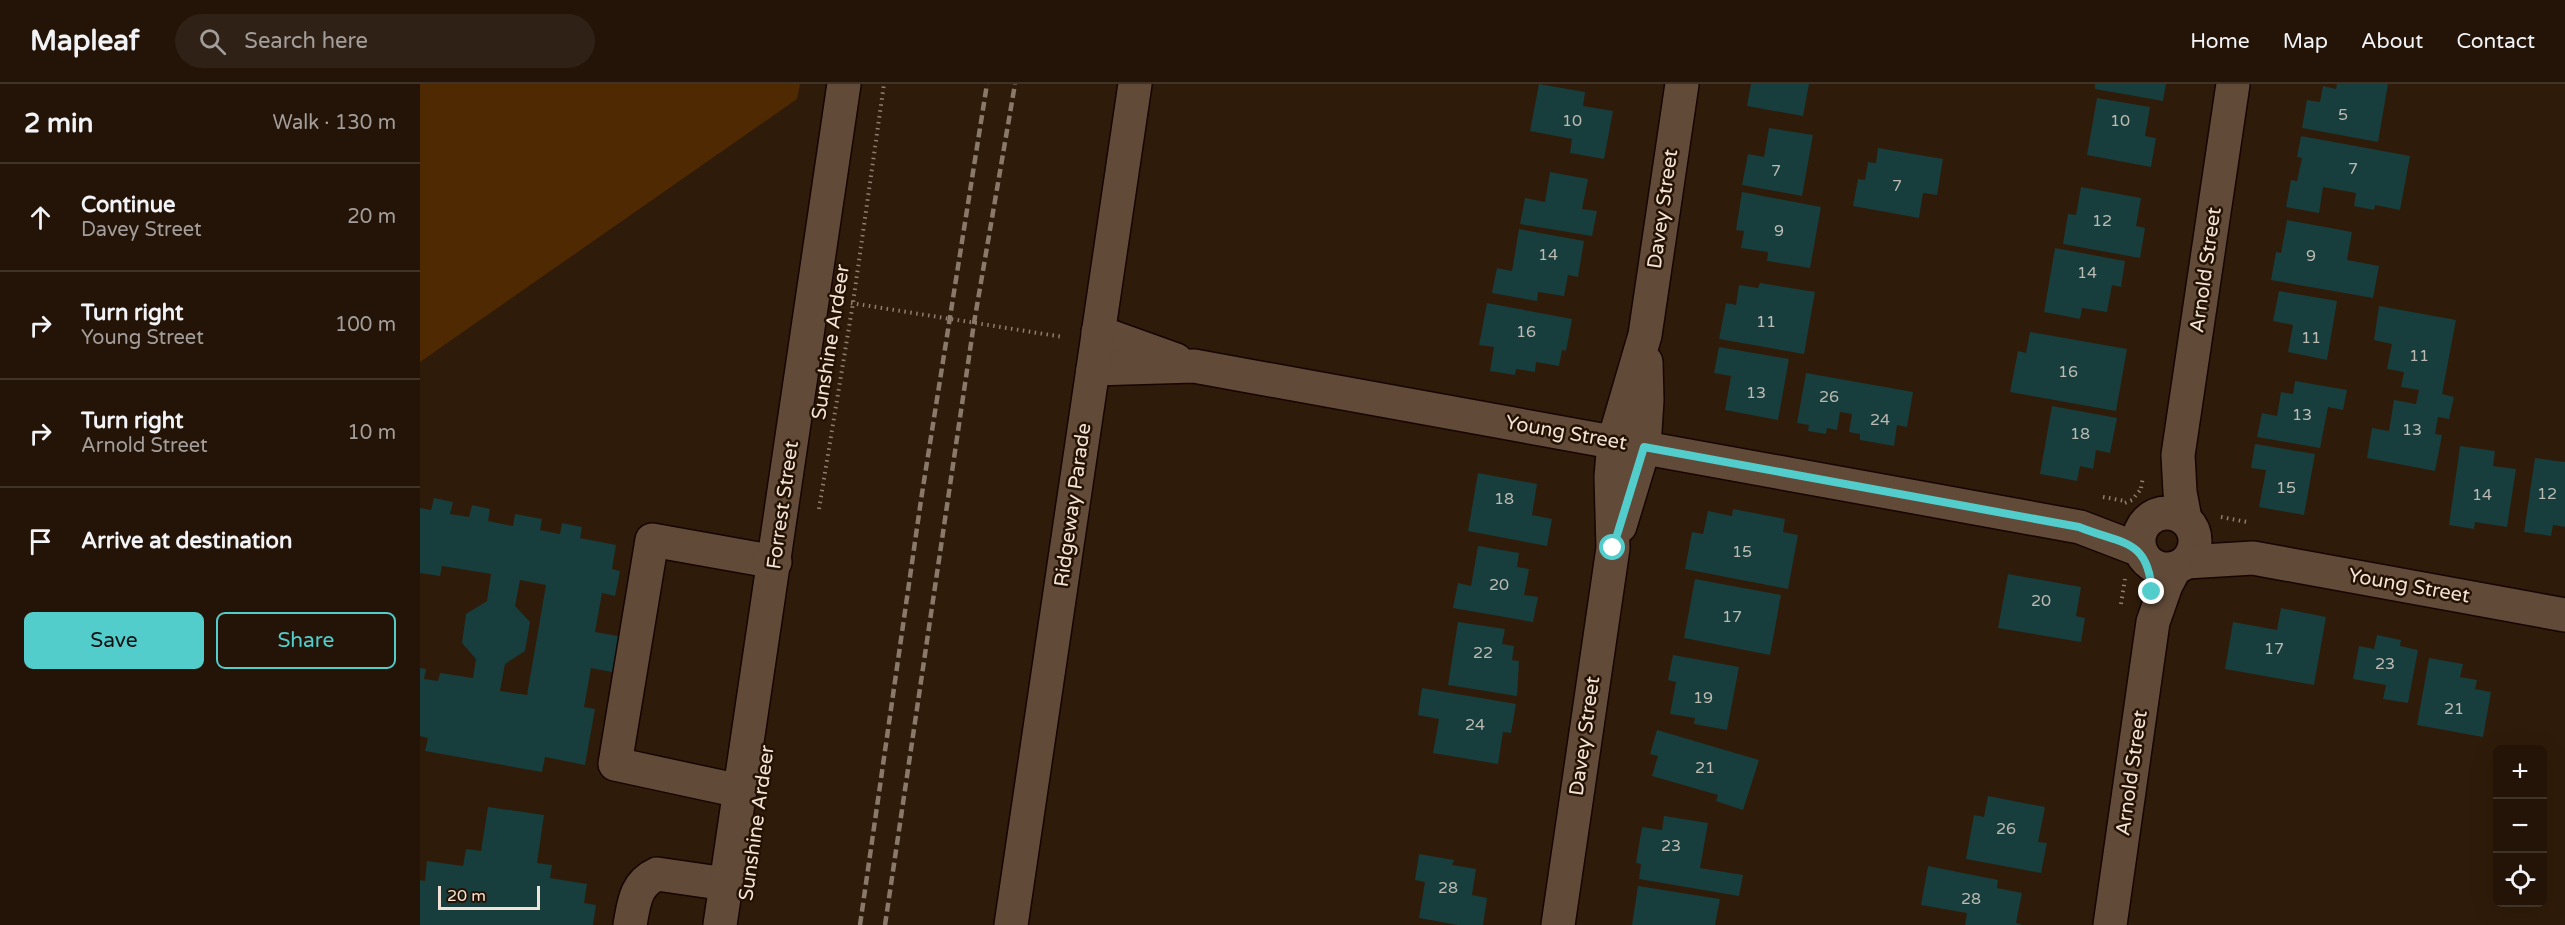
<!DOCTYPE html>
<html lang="en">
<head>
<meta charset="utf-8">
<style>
  :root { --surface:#231407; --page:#2f2115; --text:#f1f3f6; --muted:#a39e9b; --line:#403328; --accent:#52cdcc }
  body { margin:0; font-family:"Varela Round",sans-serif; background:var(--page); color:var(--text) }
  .controls { position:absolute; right:18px; bottom:18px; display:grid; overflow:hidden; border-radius:9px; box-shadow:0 6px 24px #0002 }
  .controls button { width:54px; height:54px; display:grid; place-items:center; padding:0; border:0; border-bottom:2px solid var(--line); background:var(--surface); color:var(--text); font:30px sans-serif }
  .scale { position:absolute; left:18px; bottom:15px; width:102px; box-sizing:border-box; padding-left:6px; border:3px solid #f1e3d8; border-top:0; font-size:16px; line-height:21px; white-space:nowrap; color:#f1e3d8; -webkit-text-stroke:4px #251202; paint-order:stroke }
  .stop { position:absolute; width:18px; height:18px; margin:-14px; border:4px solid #52cdcc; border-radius:50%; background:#fff }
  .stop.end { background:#52cdcc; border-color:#fff; box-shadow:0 2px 6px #0008 }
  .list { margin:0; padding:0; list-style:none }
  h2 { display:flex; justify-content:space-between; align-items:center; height:78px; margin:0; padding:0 24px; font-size:26px }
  h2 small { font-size:20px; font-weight:400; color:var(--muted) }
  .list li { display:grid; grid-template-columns:39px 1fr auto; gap:18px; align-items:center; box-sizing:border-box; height:108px; padding:0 24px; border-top:2px solid var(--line) }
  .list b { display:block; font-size:22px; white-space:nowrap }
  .list p { margin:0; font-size:20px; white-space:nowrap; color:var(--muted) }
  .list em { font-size:20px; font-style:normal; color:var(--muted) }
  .actions { display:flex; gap:12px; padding:18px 24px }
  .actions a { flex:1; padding:14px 0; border:2px solid var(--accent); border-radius:9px; text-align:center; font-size:21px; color:var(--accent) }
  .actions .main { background:var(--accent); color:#111 }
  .icon { flex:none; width:33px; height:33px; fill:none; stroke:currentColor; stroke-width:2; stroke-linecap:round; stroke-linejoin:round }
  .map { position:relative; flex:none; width:2145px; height:841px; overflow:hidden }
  header { display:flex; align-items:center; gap:36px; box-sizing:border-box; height:84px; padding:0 30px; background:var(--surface); border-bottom:2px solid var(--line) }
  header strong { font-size:28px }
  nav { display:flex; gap:33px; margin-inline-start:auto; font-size:21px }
  .search { width:420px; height:54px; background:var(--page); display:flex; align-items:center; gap:15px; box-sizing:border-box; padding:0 21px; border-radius:33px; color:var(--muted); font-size:22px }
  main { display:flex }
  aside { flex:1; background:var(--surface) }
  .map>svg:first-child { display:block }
  .green { fill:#4f2901 }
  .building { fill:#183d3d; fill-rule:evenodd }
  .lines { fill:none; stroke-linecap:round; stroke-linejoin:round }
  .minor-casing { stroke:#160500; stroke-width:36 }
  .path { stroke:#907f71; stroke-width:4; stroke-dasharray:1.5 4.5; stroke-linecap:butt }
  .minor { stroke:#614a38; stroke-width:33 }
  .rail { stroke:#8a786a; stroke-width:4.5; stroke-dasharray:9 4.5; stroke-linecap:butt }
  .route { stroke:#52cdcc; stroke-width:8 }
  .labels { text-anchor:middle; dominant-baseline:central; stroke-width:5; stroke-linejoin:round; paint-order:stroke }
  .number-label { font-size:16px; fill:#bbbab1 }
  .street-label { font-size:20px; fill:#f1e3d8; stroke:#251202 }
</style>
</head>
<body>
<header>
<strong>Mapleaf</strong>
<div class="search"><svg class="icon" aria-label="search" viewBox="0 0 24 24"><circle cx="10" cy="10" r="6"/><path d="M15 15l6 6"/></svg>Search here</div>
<nav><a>Home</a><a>Map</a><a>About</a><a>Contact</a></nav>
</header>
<main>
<aside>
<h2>2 min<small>Walk · 130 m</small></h2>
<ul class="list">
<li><svg class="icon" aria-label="ahead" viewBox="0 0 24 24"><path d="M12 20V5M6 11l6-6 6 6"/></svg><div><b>Continue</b><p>Davey Street</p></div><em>20 m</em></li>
<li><svg class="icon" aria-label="right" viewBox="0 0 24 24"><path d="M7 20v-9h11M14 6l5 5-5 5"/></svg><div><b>Turn right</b><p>Young Street</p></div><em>100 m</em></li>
<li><svg class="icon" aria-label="right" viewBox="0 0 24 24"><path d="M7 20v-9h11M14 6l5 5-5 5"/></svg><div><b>Turn right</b><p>Arnold Street</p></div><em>10 m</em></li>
<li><svg class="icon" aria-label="arrive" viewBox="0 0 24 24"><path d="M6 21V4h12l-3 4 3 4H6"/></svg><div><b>Arrive at destination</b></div></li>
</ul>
<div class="actions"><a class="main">Save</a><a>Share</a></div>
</aside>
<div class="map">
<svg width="2145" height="841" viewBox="0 0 2145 841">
  <rect width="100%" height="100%" fill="#2f1b09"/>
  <path class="green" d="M0 0H380L377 15 0 278Z"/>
  <g class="building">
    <path d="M1119 0 1165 8 1163 22 1193 27 1184 75 1150 69 1152 55 1110 47Z"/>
    <path d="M1331 0H1389L1383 32 1327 22Z"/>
    <path d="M1675 0H1746L1743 17 1675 5Z"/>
    <path d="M1917 0H1968L1958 58 1882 44 1887 16 1900 18 1903 2 1916 5Z"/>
    <path d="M1677 14 1730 23 1725 52 1736 54 1731 83 1667 71Z"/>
    <path d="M1349 44 1393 51 1382 112 1322 101 1328 70 1344 73Z"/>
    <path d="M1881 52 1990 72 1980 126 1955 121 1954 126 1934 122 1936 109 1903 103 1899 129 1866 123 1871 96 1877 97 1882 74 1877 73Z"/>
    <path d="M1458 64 1523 75 1517 111 1503 109 1499 134 1433 122 1438 95 1445 96 1448 78 1456 79Z"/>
    <path d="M1130 88 1168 95 1162 125 1177 127 1172 152 1100 140 1105 114 1125 118Z"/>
    <path d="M1661 103 1721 114 1716 142 1725 144 1720 174 1643 160 1648 130 1656 131Z"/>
    <path d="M1322 108 1401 123 1390 184 1347 177 1348 168 1321 164 1324 147 1316 146Z"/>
    <path d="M1867 136 1932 148 1927 176 1959 182 1953 214 1851 196 1856 168 1861 169Z"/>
    <path d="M1099 145 1164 157 1158 193 1148 191 1144 212 1118 208 1117 217 1072 209 1077 184 1092 187Z"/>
    <path d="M1635 164 1705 177 1701 203 1692 201 1687 228 1662 224 1660 235 1624 228Z"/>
    <path d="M1340 199 1395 208 1384 270 1299 255 1306 219 1316 221 1319 201 1338 204Z"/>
    <path d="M1859 207 1917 217 1907 276 1868 268 1873 241 1853 237Z"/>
    <path d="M1067 219 1152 235 1146 267 1142 266 1139 282 1116 278 1115 288 1096 285 1095 291 1070 287 1074 263 1059 261Z"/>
    <path d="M1959 222 2036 236 2022 310 2034 313 2029 335 2018 333 2015 350 2022 351 2015 387 1947 374 1952 344 1969 347 1974 316 1996 320 1999 306 1981 303 1984 288 1967 285 1972 260 1954 256Z"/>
    <path d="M1610 248 1707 265 1696 327 1590 308 1598 267 1606 269Z"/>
    <path d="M1299 263 1369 275 1358 336 1305 326 1311 292 1294 289Z"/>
    <path d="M1386 289 1493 308 1487 343 1477 341 1474 362 1440 356V350L1429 348 1432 330 1420 328 1417 346 1407 344 1406 350 1388 347 1389 341 1377 339Z"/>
    <path d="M1875 297 1927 306 1923 326 1908 323 1900 364 1837 353 1842 329 1857 332 1861 308 1873 310Z"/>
    <path d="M1632 322 1697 334 1690 369 1676 366 1673 385 1660 382 1657 397 1620 390Z"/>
    <path d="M1835 360 1895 370 1884 431 1839 423 1846 386 1831 384Z"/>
    <path d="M2040 362 2075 367 2073 382 2096 385 2087 443 2055 438 2054 445 2029 441Z"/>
    <path d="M2115 374 2145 378V443L2133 441 2131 452 2104 448Z"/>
    <path d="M1058 389 1117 400 1112 431 1132 435 1127 462 1048 447Z"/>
    <path d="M14 414 33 418 30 430 49 433 52 421 70 425 68 437 93 442 95 430 122 435 120 446 140 450 142 439 162 443 160 454 196 461 192 485 200 487 195 512 182 509 175 548 209 554 202 590 171 584 164 623 175 625 165 681 125 673 122 688 5 667 8 654 0 652V584L6 585 4 595 18 597 20 589 53 594 56 575 42 559 46 530 67 517 71 490 22 482 20 492 0 489V424L11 426ZM100 496 126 501 107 611 80 607 85 580 105 567 110 538 95 522Z"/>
    <path d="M1313 425 1365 435 1363 448 1378 451 1368 505 1265 485 1272 448 1283 450 1288 427 1312 432Z"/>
    <path d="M1058 462 1099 469 1097 483 1109 485 1104 511 1118 513 1113 538 1033 524 1038 499 1051 502Z"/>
    <path d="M1588 490 1661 503 1656 532 1665 534 1661 558 1578 544Z"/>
    <path d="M1275 495 1361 511 1350 571 1264 554Z"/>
    <path d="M1861 524 1906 533 1894 601 1805 585 1813 538 1857 546Z"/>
    <path d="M1038 538 1085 545 1082 560 1094 562 1092 576 1099 577 1097 612 1028 601Z"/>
    <path d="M1957 551 1981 556 1980 562 1998 566 1988 619 1963 615 1966 601 1933 595 1939 562 1954 565Z"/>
    <path d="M1253 571 1319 583 1307 646 1274 640 1275 634 1250 630 1256 598 1248 596Z"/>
    <path d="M2009 574 2043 580 2040 593 2057 596 2055 605 2071 608 2063 653 1997 641Z"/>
    <path d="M1002 604 1096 620 1091 649 1083 648 1078 680 1013 669 1019 635 998 631Z"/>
    <path d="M1237 646 1339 676 1323 726 1296 717 1298 711 1232 692 1238 672 1230 670Z"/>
    <path d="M1568 712 1625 723 1618 758 1627 759 1621 789 1546 775 1554 731 1564 733Z"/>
    <path d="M68 723 124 731 117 779 132 781 130 794 167 800 164 819 176 821 173 841H0V796L5 797 7 777 43 782 46 765 61 767Z"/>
    <path d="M1244 732 1288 739 1280 784 1323 791 1319 812 1219 795 1221 780 1216 779 1222 743 1242 746Z"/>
    <path d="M999 770 1034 776 1032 781 1056 785 1052 811 1067 814 1063 841H1038L999 834 1005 798 995 796Z"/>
    <path d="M1508 782 1578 796 1577 804 1602 809 1596 839 1603 841H1545L1547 829 1501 821Z"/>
    <path d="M1218 802 1300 815 1295 841H1212Z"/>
  </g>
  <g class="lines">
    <g class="minor-casing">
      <g id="minor">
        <path d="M678 248 756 276"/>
        <path d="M673 285 774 282 1660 443 1720 466"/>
        <circle cx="1747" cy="457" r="28"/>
        <path d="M1765 435 1760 408 1758 371 1813 0"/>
        <path d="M1200 442 1224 363 1227 316 1226 278"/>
        <path d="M1766 478 1833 474 2145 531"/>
        <path d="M320 707 195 680 232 456 355 478"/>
        <path d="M210 841C214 819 215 800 237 790L306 800"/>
        <path d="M300 841 424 0"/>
        <path d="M591 841 715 0"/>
        <path d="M1138 841 1193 464 1191 393 1194 357 1225 251 1262 0"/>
        <path d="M1690 841 1733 538 1746 501 1755 484"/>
      </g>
    </g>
    <g class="path">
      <path d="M431 219 643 253"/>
      <path d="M1721 404 1723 393"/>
      <path d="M1683 413 1705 417"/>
      <path d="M1705 419 1712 416 1721 405"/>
      <path d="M399 425 433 219 464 0"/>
      <path d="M1801 433 1827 438"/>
      <path d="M1701 520 1705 495"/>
    </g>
    <use href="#minor" class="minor"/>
    <g class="rail">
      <path d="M440 841 501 416 567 0"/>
      <path d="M465 841 554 239 595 0"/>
    </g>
  </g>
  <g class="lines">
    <path class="route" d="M1193 464 1224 363 1659 443C1703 461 1728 454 1732 508"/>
  </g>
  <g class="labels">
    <g class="number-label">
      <text x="1923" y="31">5</text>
      <text x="1152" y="37">10</text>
      <text x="1700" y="37">10</text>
      <text x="1933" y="85">7</text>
      <text x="1356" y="87">7</text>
      <text x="1477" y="102">7</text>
      <text x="1682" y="137">12</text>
      <text x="1359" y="147">9</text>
      <text x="1128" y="171">14</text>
      <text x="1891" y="172">9</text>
      <text x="1667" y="189">14</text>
      <text x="1346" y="238">11</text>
      <text x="1106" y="248">16</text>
      <text x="1891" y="254">11</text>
      <text x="1999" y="272">11</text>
      <text x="1648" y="288">16</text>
      <text x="1336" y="309">13</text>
      <text x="1409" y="313">26</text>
      <text x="1882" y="331">13</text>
      <text x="1460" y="336">24</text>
      <text x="1992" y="346">13</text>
      <text x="1660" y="350">18</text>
      <text x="1866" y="404">15</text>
      <text x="2127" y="410">12</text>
      <text x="2062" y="411">14</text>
      <text x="1084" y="415">18</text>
      <text x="1322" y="468">15</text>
      <text x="1079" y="501">20</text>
      <text x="1621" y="517">20</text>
      <text x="1312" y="533">17</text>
      <text x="1854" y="565">17</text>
      <text x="1063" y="569">22</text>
      <text x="1965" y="580">23</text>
      <text x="1283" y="614">19</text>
      <text x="2034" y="625">21</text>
      <text x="1055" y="641">24</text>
      <text x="1285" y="684">21</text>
      <text x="1586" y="745">26</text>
      <text x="1251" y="762">23</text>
      <text x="1028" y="804">28</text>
      <text x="1551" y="815">28</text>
    </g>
    <g class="street-label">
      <text transform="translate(1243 125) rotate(-82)">Davey Street</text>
      <text transform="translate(1786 186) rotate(-82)">Arnold Street</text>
      <text transform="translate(411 258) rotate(-81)">Sunshine Ardeer</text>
      <text transform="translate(1146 349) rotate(10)">Young Street</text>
      <text transform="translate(363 421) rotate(-82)">Forrest Street</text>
      <text transform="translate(653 421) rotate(-82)">Ridgeway Parade</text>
      <text transform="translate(1989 502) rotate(10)">Young Street</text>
      <text transform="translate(1165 652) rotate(-82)">Davey Street</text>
      <text transform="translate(1712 689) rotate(-82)">Arnold Street</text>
      <text transform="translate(337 739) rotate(-82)">Sunshine Ardeer</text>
    </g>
  </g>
</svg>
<div class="controls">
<button>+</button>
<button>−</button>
<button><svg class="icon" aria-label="locate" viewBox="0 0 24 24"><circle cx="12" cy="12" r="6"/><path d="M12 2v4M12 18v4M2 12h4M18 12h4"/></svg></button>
</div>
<div class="scale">20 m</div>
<div class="stop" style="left:1193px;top:464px"></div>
<div class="stop end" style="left:1732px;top:508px"></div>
</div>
</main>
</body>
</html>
